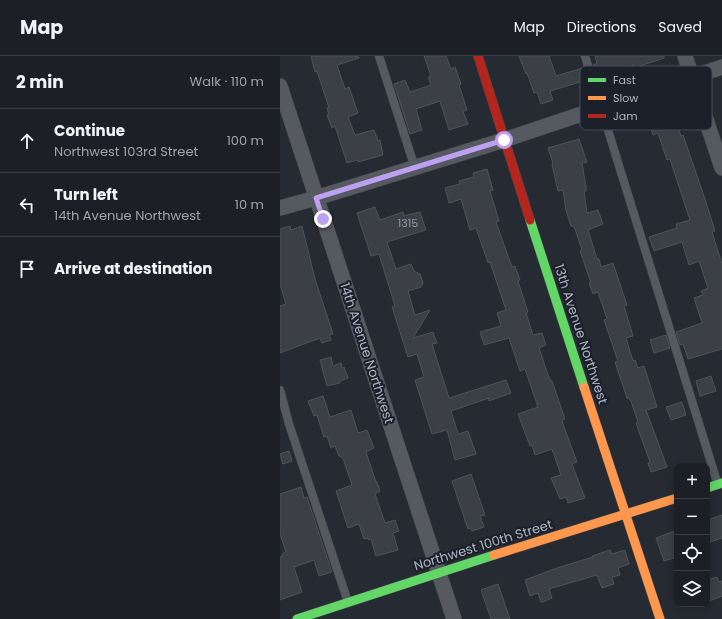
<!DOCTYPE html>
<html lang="en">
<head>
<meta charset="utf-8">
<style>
  :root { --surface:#1c2026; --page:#292d32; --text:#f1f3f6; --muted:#a0a3a7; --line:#3a3e43 }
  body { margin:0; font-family:Poppins,sans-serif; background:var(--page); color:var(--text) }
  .controls { position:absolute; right:12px; bottom:12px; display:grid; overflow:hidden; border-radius:8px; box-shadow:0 2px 10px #0003 }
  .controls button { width:36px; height:36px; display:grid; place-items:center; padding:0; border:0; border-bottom:1px solid var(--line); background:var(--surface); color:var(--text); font:20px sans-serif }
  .stop { position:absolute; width:12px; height:12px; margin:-9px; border:3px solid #bca0f2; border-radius:50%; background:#fff }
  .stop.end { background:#bca0f2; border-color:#fff; box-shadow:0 1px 4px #0008 }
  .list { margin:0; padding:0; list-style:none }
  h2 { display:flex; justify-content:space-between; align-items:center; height:52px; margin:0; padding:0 16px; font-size:17px }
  h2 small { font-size:13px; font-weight:400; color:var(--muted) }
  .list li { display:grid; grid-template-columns:26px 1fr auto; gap:12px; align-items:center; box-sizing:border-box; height:64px; padding:0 16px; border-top:1px solid var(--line) }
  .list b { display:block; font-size:15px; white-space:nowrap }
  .list p { margin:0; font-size:13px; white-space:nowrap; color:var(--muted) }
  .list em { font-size:13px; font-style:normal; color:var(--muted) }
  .icon { flex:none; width:22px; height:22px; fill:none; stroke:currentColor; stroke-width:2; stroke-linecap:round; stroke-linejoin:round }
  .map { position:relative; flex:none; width:442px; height:563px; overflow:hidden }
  header { display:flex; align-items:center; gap:24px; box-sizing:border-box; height:56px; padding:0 20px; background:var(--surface); border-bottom:1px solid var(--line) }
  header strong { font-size:19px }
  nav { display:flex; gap:22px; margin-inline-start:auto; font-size:14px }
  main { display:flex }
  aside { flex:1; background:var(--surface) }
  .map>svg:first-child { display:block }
  .building { fill:#3c3f46; stroke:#4e5259 }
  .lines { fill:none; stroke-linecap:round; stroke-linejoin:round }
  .lane-casing { stroke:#42444a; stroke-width:9 }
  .street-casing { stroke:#42444a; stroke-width:16 }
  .fast-casing { stroke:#42444a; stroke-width:10 }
  .slow-casing { stroke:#42444a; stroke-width:10 }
  .jam-casing { stroke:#42444a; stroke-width:10 }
  .lane { stroke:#56595f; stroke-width:8 }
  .street { stroke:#56595f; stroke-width:15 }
  .fast { stroke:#63d668; stroke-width:9 }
  .slow { stroke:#ff974d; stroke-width:9 }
  .jam { stroke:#b3261e; stroke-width:9 }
  .route { stroke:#bca0f2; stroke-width:5 }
  .labels { text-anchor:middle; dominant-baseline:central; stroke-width:4; stroke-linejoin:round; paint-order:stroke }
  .number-label { font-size:11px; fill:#9298a4 }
  .street-label { font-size:13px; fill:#afb5c3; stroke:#1b202b }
  .key { fill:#1b202b; stroke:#474d59; stroke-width:1 }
  .key-label { font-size:11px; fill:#afb5c3 }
</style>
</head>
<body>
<header>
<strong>Map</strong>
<nav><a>Map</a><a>Directions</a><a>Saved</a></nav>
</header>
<main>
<aside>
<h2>2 min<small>Walk · 110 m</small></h2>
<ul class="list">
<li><svg class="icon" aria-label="ahead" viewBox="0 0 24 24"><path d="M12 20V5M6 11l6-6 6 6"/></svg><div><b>Continue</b><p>Northwest 103rd Street</p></div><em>100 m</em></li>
<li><svg class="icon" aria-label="left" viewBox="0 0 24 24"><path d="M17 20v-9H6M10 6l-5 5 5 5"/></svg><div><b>Turn left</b><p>14th Avenue Northwest</p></div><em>10 m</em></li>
<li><svg class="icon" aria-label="arrive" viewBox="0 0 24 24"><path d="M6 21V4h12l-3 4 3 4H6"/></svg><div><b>Arrive at destination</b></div></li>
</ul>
</aside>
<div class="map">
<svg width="442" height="563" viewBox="0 0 442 563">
  <rect width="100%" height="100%" fill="#262a32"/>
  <g class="building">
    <path d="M31 0H78L79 2 57 9 65 33 69 31 78 57 68 61 75 79 94 74 98 85 100 84 103 99 78 106 77 104 67 107 55 70 52 72 47 59H49L47 52H49L37 15 35 16Z"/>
    <path d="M144 0H166L171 13 175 11 181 28 179 29 187 54 183 55 188 68 169 74 160 45 136 53 142 74 130 78 114 28 125 24 130 36 151 29 148 21 151 20Z"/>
    <path d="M239 0H269L276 20 303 12 307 24 270 35 273 44 261 48 257 36 254 37 247 17 246 18Z"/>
    <path d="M315 0H384V2L354 12V9L317 20 313 9 317 7Z"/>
    <path d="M392 53 401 80 403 79 426 146 435 175 432 176 442 208V293L408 303 403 288 400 289 396 276 422 267 414 242 423 239 421 235 428 232 419 205 409 209 402 186 374 195 369 181 397 172 396 168 410 164 390 103 387 104 378 77 373 79 367 62Z"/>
    <path d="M299 83 307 106 302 107 306 131V135H304L307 157 318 154 323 168 308 174 317 203H319L321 211 333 207 347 249 344 250 353 280 346 282 353 305 355 304 358 312 364 310 377 351 366 354 387 411 371 416 368 407 370 406 356 367 358 366 351 345 348 342H347L335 306 338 305 324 264 327 263 318 236 313 238 309 227H311L300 195 302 194 295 173 293 170H291L286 154 283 134 278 135 272 108 273 107 268 92Z"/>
    <path d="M207 113 213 134 210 135 219 165 216 166 232 211 235 210 240 224 238 225 248 256 246 257 253 279 262 277 266 289 259 292 268 319 271 325H272L285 363 282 364 284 371 297 406 292 408 305 442 288 447 286 441 280 443 271 422 281 419 272 393 255 399 252 389 250 390 238 358 258 351 245 313 240 315 229 282 204 289 200 276 221 270 217 257 226 254 210 206 208 207 196 172 190 174 181 143 169 147 165 132 180 128 179 125 194 121 193 117Z"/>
    <path d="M95 151 100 164 123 156 124 160 140 156 146 174 107 186 116 213 131 208 134 215 140 218 143 227 141 231 128 235 135 259 150 254 133 282 153 276 157 287 152 288 169 342 226 324 231 337 209 345V342L171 355 178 378 188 375 196 398 175 404 167 374 152 378 135 324 144 321 137 298 128 301 112 251 115 250 99 198 91 200 77 157Z"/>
    <path d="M10 170 11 174 22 170 35 223 53 278 49 279 51 284 42 287 40 282 0 297V250L6 248 0 228V173Z"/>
    <path d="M386 279 390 292 374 297 370 284Z"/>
    <path d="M51 301 53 310 61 307 62 312 64 311 68 322 60 325V327L47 330 40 304Z"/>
    <path d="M431 320 436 335 420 340 416 325Z"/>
    <path d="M43 340 50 361 71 354 78 377 87 374 94 392 86 396 96 426H97L100 435 95 438 105 467 115 464 119 475 113 477 118 494 96 500 91 483 89 484 88 482 84 483 79 468 68 472 56 435 72 429 63 402 59 400 55 390 51 392 47 380 44 381 37 359 34 360 28 345Z"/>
    <path d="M402 346 406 359 391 364 386 351Z"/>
    <path d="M9 395 12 405 3 408 0 398Z"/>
    <path d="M191 418 205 459 200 460 204 471 192 475 190 472 188 473 172 425Z"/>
    <path d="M21 431 24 442 27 441 52 516 39 520 34 504 14 511 22 536 0 544V501L3 500 2 498 6 496 0 478V438Z"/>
    <path d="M442 459V482L427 487V464Z"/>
    <path d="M397 474V501L384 505 376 482Z"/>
    <path d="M330 494 332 498 345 494 349 508 338 512 340 519 332 521 334 528 322 532 317 519 269 533 272 542 263 546H261L258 537 250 540 245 524 277 512 313 501 312 500Z"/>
    <path d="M437 521 439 526 442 525V540L427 546V524Z"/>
    <path d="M218 528 230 563H211L201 534Z"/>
  </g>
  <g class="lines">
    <g class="lane-casing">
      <g id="lane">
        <path d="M99 0 135 112"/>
        <path d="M305 0 438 429"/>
        <path d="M0 334 9 368 68 546"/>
      </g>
    </g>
    <g class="street-casing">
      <g id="street">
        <path d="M405 0 442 112"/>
        <path d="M0 30 174 563"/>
        <path d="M0 152 36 142 224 84 442 11"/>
      </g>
    </g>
    <g class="fast-casing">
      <g id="fast">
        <path d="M250 164 304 331"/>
        <path d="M427 432 442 427"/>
        <path d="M17 563 214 499"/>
      </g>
    </g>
    <g class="slow-casing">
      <g id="slow">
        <path d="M304 331 380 563"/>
        <path d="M214 499 397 442"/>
      </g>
    </g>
    <g class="jam-casing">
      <path id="jam" d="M198 0 250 164"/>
    </g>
    <use href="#lane" class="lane"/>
    <use href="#street" class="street"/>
    <use href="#fast" class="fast"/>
    <use href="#slow" class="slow"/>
    <use href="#jam" class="jam"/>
  </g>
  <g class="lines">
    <path class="route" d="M43 163 36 142 224 84"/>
  </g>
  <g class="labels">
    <g class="number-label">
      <text x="128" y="167">1315</text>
    </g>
    <g class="street-label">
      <text transform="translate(301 278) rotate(72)">13th Avenue Northwest</text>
      <text transform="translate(87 297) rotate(72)">14th Avenue Northwest</text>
      <text transform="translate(203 489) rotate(-17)">Northwest 100th Street</text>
    </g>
  </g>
  <rect x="300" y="10" width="132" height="64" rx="6" class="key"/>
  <rect x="308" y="22" width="18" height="4" fill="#63d668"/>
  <rect x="308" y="40" width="18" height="4" fill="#ff974d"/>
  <rect x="308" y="58" width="18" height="4" fill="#b3261e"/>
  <g class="key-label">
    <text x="333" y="28">Fast</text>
    <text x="333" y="46">Slow</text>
    <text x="333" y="64">Jam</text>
  </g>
</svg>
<div class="controls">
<button>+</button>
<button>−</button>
<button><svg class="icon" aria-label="locate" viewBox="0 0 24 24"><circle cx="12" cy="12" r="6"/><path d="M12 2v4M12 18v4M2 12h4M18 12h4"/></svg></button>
<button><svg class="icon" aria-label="layers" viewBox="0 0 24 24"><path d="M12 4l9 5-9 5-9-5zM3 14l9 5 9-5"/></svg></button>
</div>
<div class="stop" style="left:224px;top:84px"></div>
<div class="stop end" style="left:43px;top:163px"></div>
</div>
</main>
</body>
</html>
